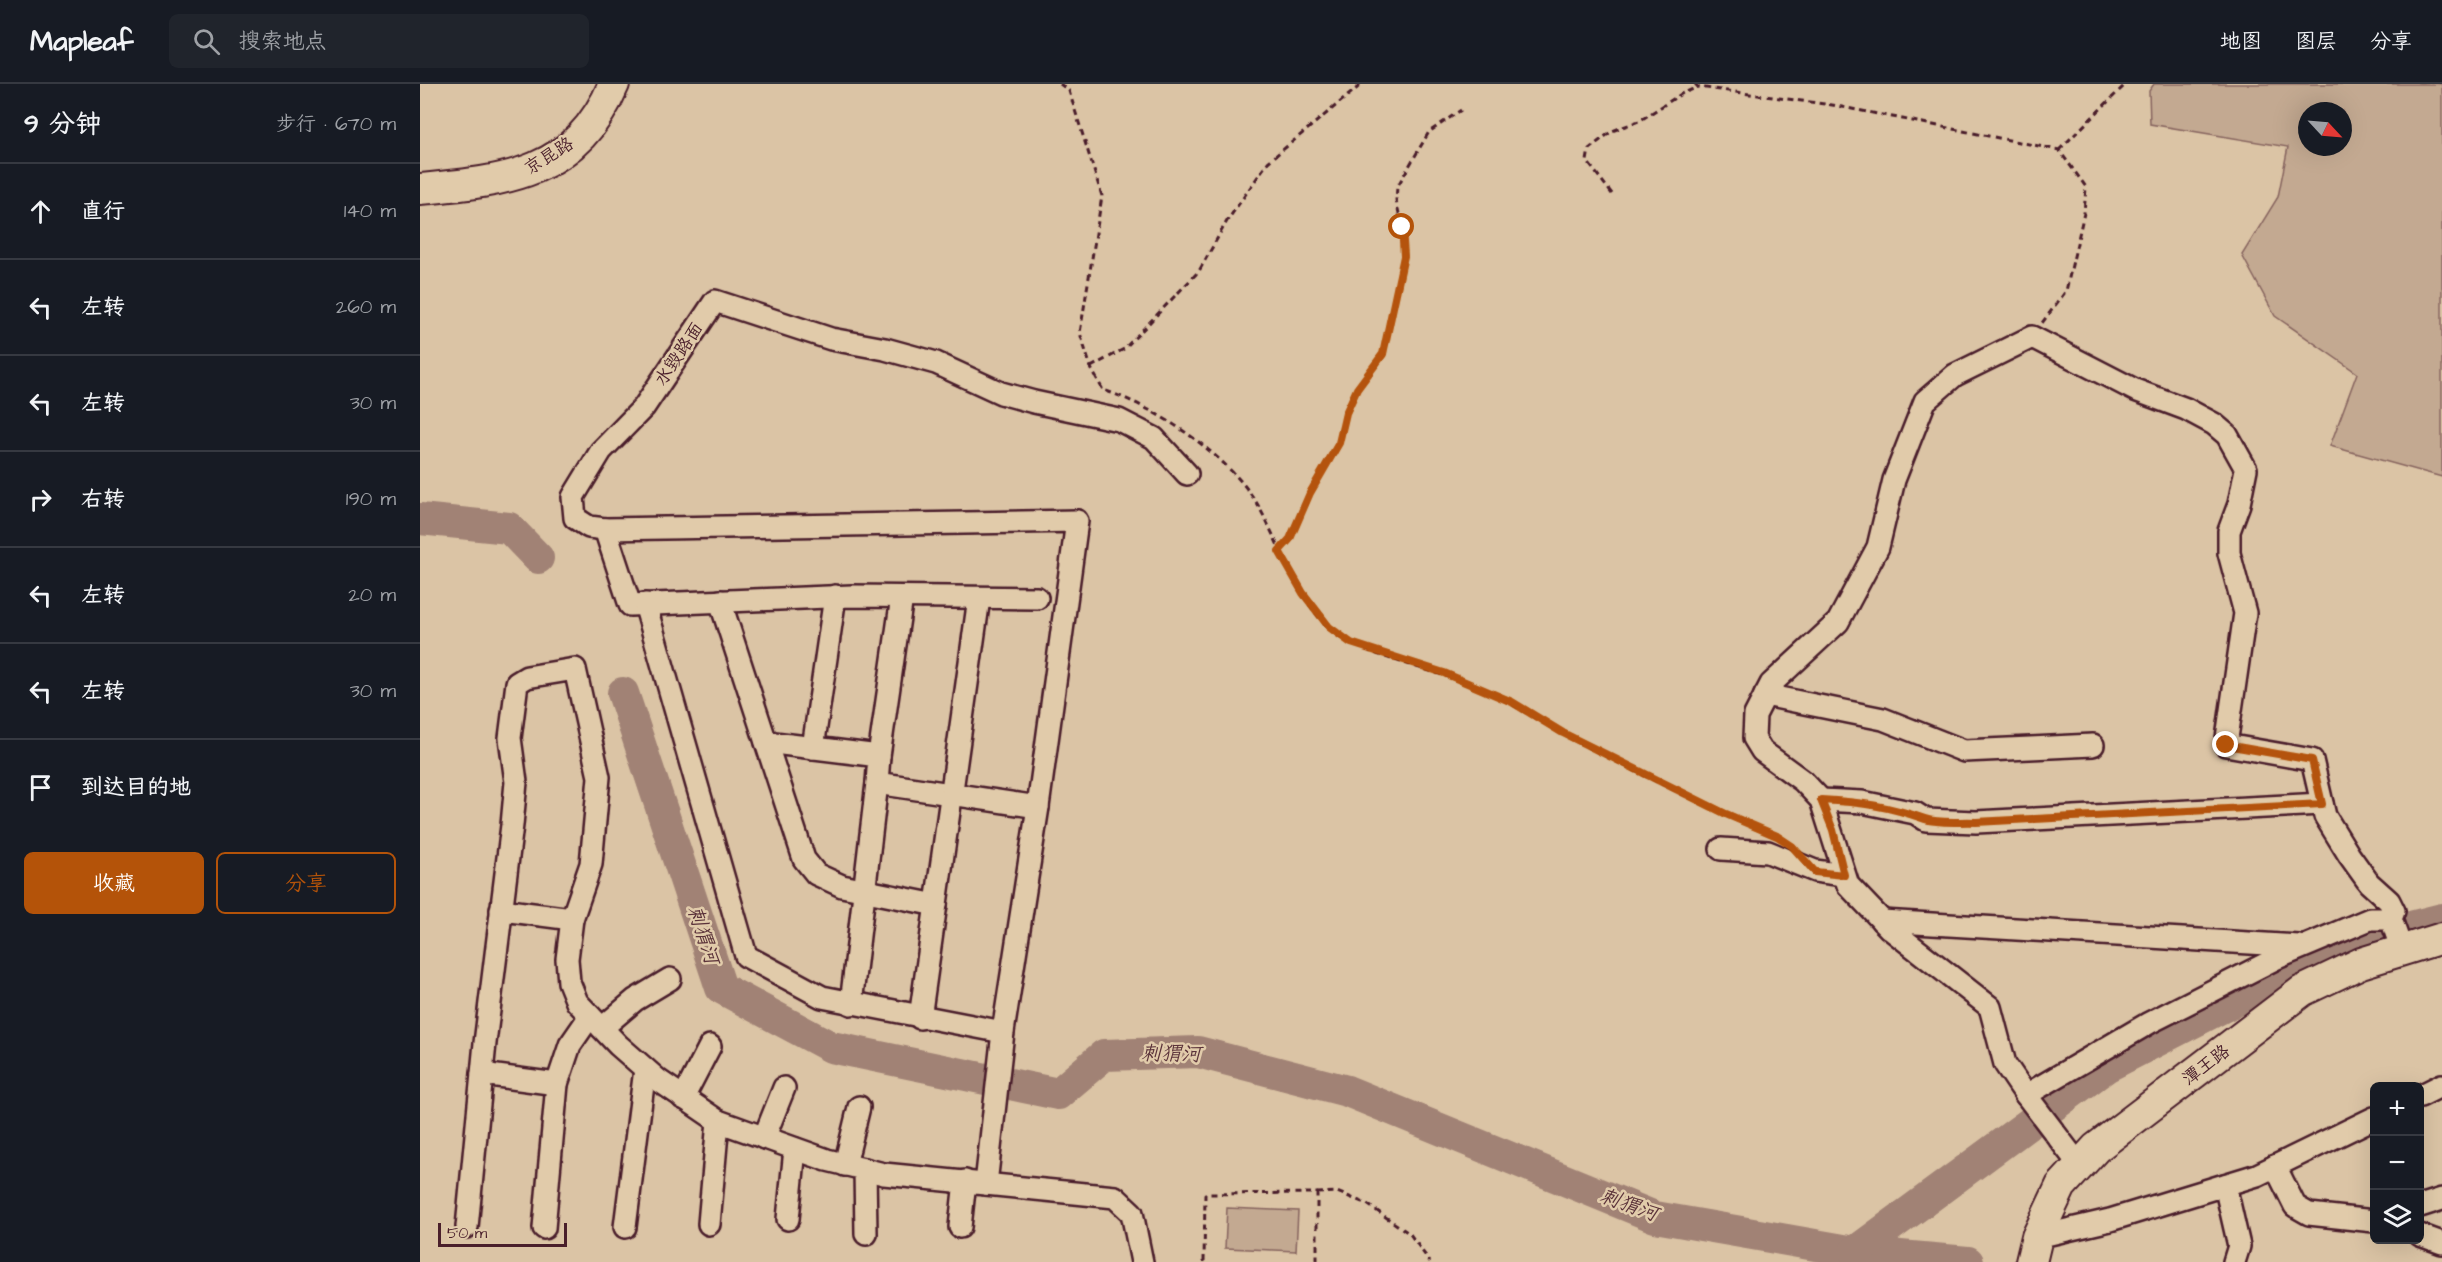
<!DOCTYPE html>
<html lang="zh">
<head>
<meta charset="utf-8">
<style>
  :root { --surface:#171b24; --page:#20242c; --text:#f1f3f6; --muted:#9ea1a6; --line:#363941; --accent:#b45309 }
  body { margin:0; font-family:"Architects Daughter","LXGW WenKai TC",sans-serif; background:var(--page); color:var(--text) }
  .controls { position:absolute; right:18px; bottom:18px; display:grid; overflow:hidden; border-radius:9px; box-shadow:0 6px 24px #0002 }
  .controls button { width:54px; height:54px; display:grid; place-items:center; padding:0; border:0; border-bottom:2px solid var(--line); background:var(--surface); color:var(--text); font:30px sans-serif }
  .compass { position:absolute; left:1878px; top:18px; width:54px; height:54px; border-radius:50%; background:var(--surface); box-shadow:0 6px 24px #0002; rotate:116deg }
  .scale { position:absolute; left:18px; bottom:15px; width:129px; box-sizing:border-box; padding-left:6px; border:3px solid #4a1f2b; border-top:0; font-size:16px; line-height:21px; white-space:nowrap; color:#4a1f2b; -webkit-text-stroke:4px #e1cbaa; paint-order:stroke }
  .stop { position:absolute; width:18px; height:18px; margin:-14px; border:4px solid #b45309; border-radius:50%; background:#fff }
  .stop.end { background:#b45309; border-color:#fff; box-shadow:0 2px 6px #0008 }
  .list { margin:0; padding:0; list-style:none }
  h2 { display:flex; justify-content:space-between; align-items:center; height:78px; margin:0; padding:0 24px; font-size:26px }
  h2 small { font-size:20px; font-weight:400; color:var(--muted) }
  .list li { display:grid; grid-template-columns:39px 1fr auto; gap:18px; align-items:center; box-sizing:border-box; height:96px; padding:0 24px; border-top:2px solid var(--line) }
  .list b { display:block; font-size:22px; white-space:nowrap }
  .list em { font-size:20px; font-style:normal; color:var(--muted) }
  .actions { display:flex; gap:12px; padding:18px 24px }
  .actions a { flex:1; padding:14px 0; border:2px solid var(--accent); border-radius:9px; text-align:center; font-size:21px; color:var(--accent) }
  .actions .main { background:var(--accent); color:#fff }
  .icon { flex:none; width:33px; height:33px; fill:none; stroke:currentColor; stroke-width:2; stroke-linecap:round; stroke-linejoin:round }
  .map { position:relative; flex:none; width:2022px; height:1178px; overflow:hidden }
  header { display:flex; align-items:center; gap:36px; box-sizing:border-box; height:84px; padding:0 30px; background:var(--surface); border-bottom:2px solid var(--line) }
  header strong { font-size:28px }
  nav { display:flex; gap:33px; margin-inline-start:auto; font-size:21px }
  .search { width:420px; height:54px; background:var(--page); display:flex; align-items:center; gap:15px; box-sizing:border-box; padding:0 21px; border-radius:9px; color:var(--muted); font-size:22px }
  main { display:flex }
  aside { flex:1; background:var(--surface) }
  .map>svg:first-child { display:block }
  .green { fill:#c3a991; stroke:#86645e; stroke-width:1.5; fill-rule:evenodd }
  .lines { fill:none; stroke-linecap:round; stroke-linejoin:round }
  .river { stroke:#a18275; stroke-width:32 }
  .minor-casing { stroke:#4a1f2b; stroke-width:26 }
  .highway-casing { stroke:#4a1f2b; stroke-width:34 }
  .path { stroke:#4a1f2b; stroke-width:3; stroke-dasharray:6 4.5; stroke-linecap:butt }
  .minor { stroke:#e1cbaa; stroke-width:21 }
  .highway { stroke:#e1cbaa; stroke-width:30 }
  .route { stroke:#b45309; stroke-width:8 }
  .labels { text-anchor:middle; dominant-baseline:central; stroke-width:5; stroke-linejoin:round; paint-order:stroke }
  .street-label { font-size:18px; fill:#4a1f2b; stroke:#e1cbaa }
  .water-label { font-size:20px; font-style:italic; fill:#5b333a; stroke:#e1cbaa }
</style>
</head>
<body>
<header>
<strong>Mapleaf</strong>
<div class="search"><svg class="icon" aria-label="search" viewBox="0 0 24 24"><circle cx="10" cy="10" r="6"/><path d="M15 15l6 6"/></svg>搜索地点</div>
<nav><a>地图</a><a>图层</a><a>分享</a></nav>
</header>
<main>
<aside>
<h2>9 分钟<small>步行 · 670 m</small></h2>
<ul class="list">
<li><svg class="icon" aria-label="ahead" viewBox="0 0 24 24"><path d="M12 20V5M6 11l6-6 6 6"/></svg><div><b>直行</b></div><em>140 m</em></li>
<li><svg class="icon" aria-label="left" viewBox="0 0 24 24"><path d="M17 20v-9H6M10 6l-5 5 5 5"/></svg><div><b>左转</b></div><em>260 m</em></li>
<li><svg class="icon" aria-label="left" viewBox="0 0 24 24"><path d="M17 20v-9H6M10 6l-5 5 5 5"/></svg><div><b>左转</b></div><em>30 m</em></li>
<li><svg class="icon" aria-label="right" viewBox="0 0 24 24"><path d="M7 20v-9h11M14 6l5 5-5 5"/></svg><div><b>右转</b></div><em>190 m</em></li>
<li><svg class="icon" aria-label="left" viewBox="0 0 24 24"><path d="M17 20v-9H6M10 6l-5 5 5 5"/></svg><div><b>左转</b></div><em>20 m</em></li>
<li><svg class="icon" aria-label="left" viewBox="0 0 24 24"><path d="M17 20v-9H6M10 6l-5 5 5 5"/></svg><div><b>左转</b></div><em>30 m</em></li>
<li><svg class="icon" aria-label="arrive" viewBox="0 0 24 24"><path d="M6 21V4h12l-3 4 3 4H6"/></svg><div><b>到达目的地</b></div></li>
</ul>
<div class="actions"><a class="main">收藏</a><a>分享</a></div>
</aside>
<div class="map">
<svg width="2022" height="1178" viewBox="0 0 2022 1178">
  <rect width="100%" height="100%" fill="#dbc4a5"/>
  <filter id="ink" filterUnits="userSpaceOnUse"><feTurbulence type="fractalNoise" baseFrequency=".0167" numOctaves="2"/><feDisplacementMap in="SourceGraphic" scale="12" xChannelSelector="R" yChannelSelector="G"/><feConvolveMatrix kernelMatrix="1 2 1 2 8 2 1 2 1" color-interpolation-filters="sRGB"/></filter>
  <g filter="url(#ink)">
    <g class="green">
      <path d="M1734 0H2022V393L1910 362 1937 289 1855 232 1822 171 1858 113 1868 63 1730 40 1729 7ZM1887 27H1923V63H1887Z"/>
      <path d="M807 1124 878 1127 876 1167 805 1164Z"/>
    </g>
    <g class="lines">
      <g class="river">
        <path d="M0 435 89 444 118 474"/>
        <path d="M203 609 301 904 411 963 638 1010 684 971 778 968 927 1007 1235 1133 1435 1168 1548 1178"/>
        <path d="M1435 1168 1686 983 1927 859 2022 835"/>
      </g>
      <g class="minor-casing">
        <g id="minor">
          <path d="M185 445 210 521 432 512 617 514"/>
          <path d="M300 517 384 775 396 790 422 802 516 821"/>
          <path d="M225 520 326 872 402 913 583 948"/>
          <path d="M1345 611 1463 635 1544 667 1673 661"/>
          <path d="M346 658 459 672 457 699 618 723"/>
          <path d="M393 664 415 512"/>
          <path d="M459 672 482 513"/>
          <path d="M1401 716 1442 718 1495 729 1506 736 1556 738 1902 720"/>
          <path d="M1301 765 1348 768 1395 787 1424 791"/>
          <path d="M81 826 152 835"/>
          <path d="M1971 835 1974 827 1969 817 1949 799 1929 771 1905 732 1892 676 1806 661 1825 529 1809 469V447L1819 420 1826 385 1807 351 1794 340 1766 325 1715 306 1612 253 1535 291 1505 317 1474 396 1458 463 1418 538 1351 600 1335 631 1334 654 1342 667 1383 697 1401 716 1428 801 1469 844 1570 923 1585 980 1606 1011 1729 939 1857 874 1950 835H1971L1982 866"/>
          <path d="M1462 837 1879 862"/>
          <path d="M431 920 457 699"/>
          <path d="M500 934 559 514"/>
          <path d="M182 944 215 916 250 895"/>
          <path d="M62 990 137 1000"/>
          <path d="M1606 1011 1660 1082"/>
          <path d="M2000 1012 2022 1001"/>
          <path d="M263 1014 290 962"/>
          <path d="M344 1054 364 1004"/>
          <path d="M425 1081 439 1023"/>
          <path d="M1855 1082 1875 1122 1889 1130 1954 1137"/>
          <path d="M445 1085 446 1150"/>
          <path d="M566 1100 583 948 618 723 657 437 185 445 169 443 155 434 153 413 181 367 224 323 295 217 411 255 465 265 516 279 581 309 614 318 699 336 734 354 767 390"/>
          <path d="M1805 1101 1819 1162 1814 1178"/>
          <path d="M2000 1122 2022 1115"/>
          <path d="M368 1135 375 1065"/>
          <path d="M289 1140 298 1037"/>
          <path d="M47 1143 65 959 92 741 96 698 90 654 97 599 107 593 155 585 179 693 171 780 152 835 147 875 149 898 157 918 198 961 238 996 298 1037 407 1076 464 1090 695 1113 712 1129 722 1178"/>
          <path d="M205 1143 225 985"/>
          <path d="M540 1143 545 1097"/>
          <path d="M124 1144 137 1000 150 961 170 932"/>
          <path d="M2000 1151 2022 1159"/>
          <path d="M1617 1153 1690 1136 1837 1091 1954 1034"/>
        </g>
      </g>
      <g class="highway-casing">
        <g id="highway">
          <path d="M0 105C86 97 156 91 194 0"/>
          <path d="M1611 1178 1617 1153 1641 1102 1676 1064 1882 907 1941 879 2022 854"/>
        </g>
      </g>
      <g class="path">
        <path d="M640 0 649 7 682 112 660 249 671 284 683 306C737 323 811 373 839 423 861 463 876 512 910 544 943 574 1017 585 1061 604 1090 617 1116 635 1144 650 1211 685 1279 719 1348 748"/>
        <path d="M1275 0 1278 3 1412 21 1639 66 1666 103 1664 129 1646 207 1622 239"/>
        <path d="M1639 66 1706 0"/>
        <path d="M1192 110 1167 77 1169 65 1192 47 1219 37 1261 10 1278 3"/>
        <path d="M671 283 704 265 779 187 807 137 848 78 942 0"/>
        <path d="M859 467 870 455 890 409 919 359 926 329 937 305 964 270 984 172 982 143 976 116 977 103 1009 48 1041 26"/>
        <path d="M897 1109 917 1108 947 1120 990 1150 1010 1178"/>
        <path d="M784 1178 785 1110 897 1109V1178"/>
      </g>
      <use href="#minor" class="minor"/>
      <use href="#highway" class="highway"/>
    </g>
  </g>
  <g class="lines" filter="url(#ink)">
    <path class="route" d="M982 143 984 172 963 270 937 305 926 329 919 359 890 409 870 455 859 467 883 509 909 543 931 559 1024 589 1092 618 1143 649 1306 730 1357 752 1372 762 1395 788 1424 791 1413 746 1401 716C1441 718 1468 722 1505 735 1520 740 1541 737 1556 738L1902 720 1892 676 1806 661"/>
  </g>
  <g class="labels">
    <g class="street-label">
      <text transform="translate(129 72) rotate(-32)">京昆路</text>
      <text transform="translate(259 270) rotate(-56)">水毁路面</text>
      <text transform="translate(1786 981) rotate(-37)">潭王路</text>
    </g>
    <g class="water-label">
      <text transform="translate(283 851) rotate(72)">刺猬河</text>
      <text transform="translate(751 970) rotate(1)">刺猬河</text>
      <text transform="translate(1209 1121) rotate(20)">刺猬河</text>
    </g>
  </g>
</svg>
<div class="controls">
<button>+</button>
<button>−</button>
<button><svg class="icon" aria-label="layers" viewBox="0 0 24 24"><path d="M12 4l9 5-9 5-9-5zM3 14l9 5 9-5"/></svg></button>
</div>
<svg class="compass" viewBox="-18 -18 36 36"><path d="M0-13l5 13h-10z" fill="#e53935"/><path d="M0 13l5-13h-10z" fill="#9ea1a6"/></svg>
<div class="scale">50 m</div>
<div class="stop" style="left:982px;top:143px"></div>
<div class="stop end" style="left:1806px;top:661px"></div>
</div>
</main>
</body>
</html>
